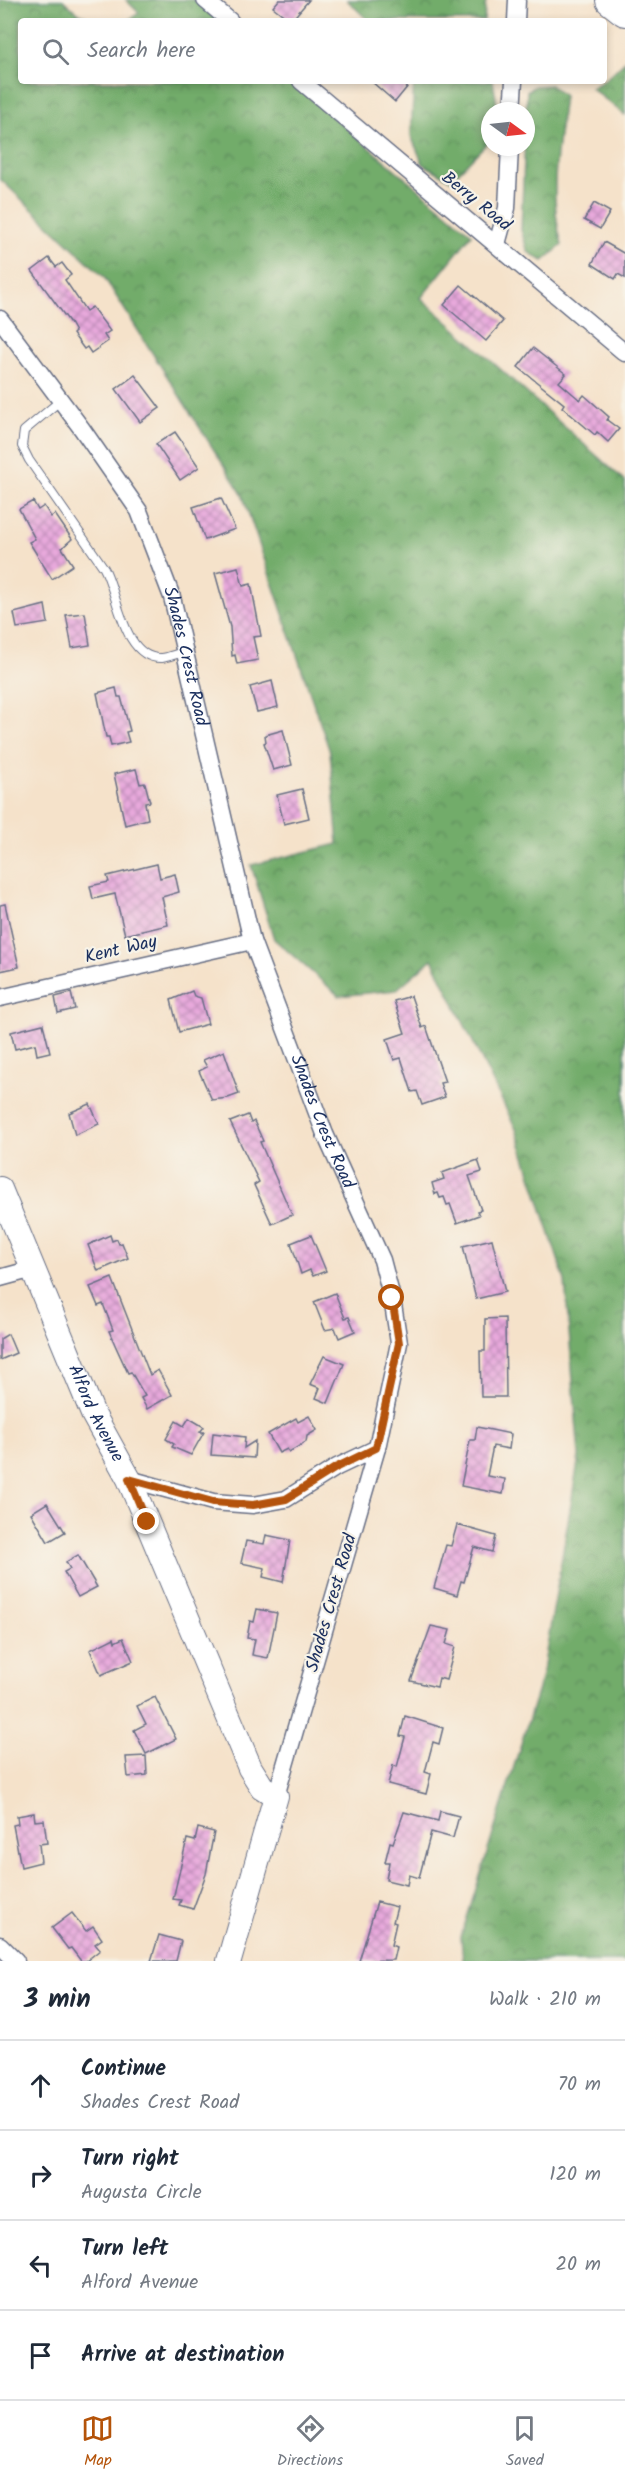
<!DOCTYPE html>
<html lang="en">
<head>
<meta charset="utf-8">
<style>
  :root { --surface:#fff; --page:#f6f6f7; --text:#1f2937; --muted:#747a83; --line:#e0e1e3; --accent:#b45309 }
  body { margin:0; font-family:Kalam,sans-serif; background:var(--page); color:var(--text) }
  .compass { position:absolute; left:481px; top:102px; width:54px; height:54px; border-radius:50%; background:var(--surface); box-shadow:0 3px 9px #0003; rotate:105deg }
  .stop { position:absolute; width:18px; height:18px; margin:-14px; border:4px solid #b45309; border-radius:50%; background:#fff }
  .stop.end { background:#b45309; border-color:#fff; box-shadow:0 2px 6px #0008 }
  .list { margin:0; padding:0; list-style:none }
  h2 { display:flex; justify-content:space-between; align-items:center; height:78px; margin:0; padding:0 24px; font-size:26px }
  h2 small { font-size:20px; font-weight:400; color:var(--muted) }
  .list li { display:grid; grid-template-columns:39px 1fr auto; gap:18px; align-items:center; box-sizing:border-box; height:90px; padding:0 24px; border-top:2px solid var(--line) }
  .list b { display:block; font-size:22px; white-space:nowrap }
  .list p { margin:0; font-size:20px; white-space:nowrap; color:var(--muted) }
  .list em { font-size:20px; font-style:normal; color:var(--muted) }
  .icon { flex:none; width:33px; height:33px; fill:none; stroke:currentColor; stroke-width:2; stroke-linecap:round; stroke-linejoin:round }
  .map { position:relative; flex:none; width:625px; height:1961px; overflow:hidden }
  .search { position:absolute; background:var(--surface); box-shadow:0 3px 9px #0003; left:18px; right:18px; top:18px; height:66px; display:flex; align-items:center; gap:15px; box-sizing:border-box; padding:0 21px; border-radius:6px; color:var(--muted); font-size:22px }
  .sheet { height:438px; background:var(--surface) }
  nav { display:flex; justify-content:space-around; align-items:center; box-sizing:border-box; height:84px; border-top:2px solid var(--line); background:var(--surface); font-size:16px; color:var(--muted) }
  nav a { display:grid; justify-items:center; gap:3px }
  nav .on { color:var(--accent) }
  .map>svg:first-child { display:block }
  .forest { fill:url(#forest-crowns); stroke:#466e64; stroke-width:1.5 }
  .building { fill:url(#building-cross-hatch) }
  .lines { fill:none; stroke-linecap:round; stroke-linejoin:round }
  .lane-casing { stroke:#676e84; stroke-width:10 }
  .street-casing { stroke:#676e84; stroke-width:19 }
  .secondary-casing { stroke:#676e84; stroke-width:26 }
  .highway-casing { stroke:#676e84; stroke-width:32 }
  .lane { stroke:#fff; stroke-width:8 }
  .street { stroke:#fff; stroke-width:16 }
  .secondary { stroke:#fff; stroke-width:24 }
  .highway { stroke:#fff; stroke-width:30 }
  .route { stroke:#b45309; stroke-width:8 }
  .labels { text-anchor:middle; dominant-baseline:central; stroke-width:4.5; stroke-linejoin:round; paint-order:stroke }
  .street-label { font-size:18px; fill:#1b2f5e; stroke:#f7f3e8 }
</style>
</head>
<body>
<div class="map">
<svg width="625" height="1961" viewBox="0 0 625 1961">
  <defs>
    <pattern id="forest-crowns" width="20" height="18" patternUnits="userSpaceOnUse" patternTransform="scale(1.5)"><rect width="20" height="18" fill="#72ac6b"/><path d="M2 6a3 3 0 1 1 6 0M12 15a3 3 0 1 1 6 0" fill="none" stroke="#5d8c5b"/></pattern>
    <pattern id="building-cross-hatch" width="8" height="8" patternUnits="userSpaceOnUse" patternTransform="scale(1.5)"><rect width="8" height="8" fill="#e8a9dc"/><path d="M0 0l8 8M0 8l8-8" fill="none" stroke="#bb8ab6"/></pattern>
  </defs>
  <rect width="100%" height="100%" fill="#f7f3e8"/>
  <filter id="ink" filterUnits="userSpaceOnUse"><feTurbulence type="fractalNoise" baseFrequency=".0167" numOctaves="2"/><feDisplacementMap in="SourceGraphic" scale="12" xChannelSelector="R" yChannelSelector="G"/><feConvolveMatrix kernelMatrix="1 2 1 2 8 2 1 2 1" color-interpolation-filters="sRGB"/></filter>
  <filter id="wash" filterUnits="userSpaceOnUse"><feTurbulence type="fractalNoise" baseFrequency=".008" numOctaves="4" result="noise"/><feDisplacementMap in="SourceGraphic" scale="24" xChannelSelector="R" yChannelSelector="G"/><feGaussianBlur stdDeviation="1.35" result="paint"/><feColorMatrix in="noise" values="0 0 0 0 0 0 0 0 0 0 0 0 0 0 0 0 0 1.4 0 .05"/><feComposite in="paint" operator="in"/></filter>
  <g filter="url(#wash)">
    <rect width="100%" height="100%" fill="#f5e2ca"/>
    <g class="forest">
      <path d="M0 0H63L78 13 94 21H21V81H290L472 234 421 298 625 481V1961H463L461 1937 542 1676 579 1456 565 1281 516 1129 432 959 396 990 339 996 274 939 251 865 338 844 330 752 242 494 104 277 0 179Z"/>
      <path d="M126 0H194L219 21H127L139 13Z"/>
      <path d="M347 0H486L484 21H369Z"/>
      <path d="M625 61V115L591 88 604 81Z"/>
      <path d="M414 81H493L498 111H490V140L451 180 423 164 411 136Z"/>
      <path d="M551 85 564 96C558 148 548 195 562 245L543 261 528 252 521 230 527 91 535 86Z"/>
    </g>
    <g id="blocks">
      <g class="building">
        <path d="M279 0H309L291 21 273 7Z"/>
        <path d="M371 81H402L408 86 395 102Z"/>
        <path d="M594 203 610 212 600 229 584 220Z"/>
        <path d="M604 242 625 254V278L618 274 615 279 592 264Z"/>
        <path d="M49 258 56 267 62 263 71 275 65 280 86 311 92 307 110 331 104 335 108 341 91 353 87 347 84 349 73 334 75 332 70 323 32 271Z"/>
        <path d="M461 285 503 321 486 341 444 305Z"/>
        <path d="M533 348 566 374 559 382 580 400 584 395 609 417 607 420 619 429 608 442 597 432 595 435 562 407 564 404 518 367Z"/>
        <path d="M135 375 160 408 140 422 116 389Z"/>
        <path d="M175 432 199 467 180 480 156 444Z"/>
        <path d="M221 498 235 529 205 540 193 507Z"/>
        <path d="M33 501 38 510 44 506 51 517 55 514 72 539 62 548 73 565 52 579 29 542 35 539 19 509Z"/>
        <path d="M238 567 243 586 251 584 261 636 253 637 258 660 237 664 235 655 232 656 230 627 215 573Z"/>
        <path d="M45 605 48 623 17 628 14 613Z"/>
        <path d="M85 613 90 645 72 648 66 615Z"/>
        <path d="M272 681 278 707 257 712 250 687Z"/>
        <path d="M116 688 118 697H121L130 731 126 732 129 742 111 746 109 737H106L97 693Z"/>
        <path d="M283 730 292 765 273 770 264 743 266 742 265 735Z"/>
        <path d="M136 769 140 784 145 783 150 802 145 803 148 819 125 825 114 774Z"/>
        <path d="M302 789 309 818 284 824 277 795Z"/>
        <path d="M157 864 160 878 175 874 179 892 162 897 168 925 125 935 115 894 93 899 90 886 109 882 107 876Z"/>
        <path d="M5 904 19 967 0 971V905Z"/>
        <path d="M192 991 194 996 201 998 208 1024 179 1032 171 1000Z"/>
        <path d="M71 993 75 1009 58 1013 55 997Z"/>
        <path d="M411 996 422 1028 426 1026 445 1082 440 1083 445 1097 422 1105 417 1091 412 1092 401 1058 394 1060 387 1039 405 1033 394 1001Z"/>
        <path d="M43 1024 50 1052 37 1055 35 1044 15 1049 11 1032Z"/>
        <path d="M224 1051 239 1094 228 1098 212 1100 199 1071 207 1067 203 1060Z"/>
        <path d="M90 1104 99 1124 75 1135 69 1113Z"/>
        <path d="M248 1115 251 1123 254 1121 263 1141 260 1142 292 1215 272 1224 254 1185 259 1182 230 1122Z"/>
        <path d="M478 1160 482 1172 469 1176 481 1210 477 1211 479 1215 457 1223 450 1204 447 1205 444 1197 440 1198 438 1193 435 1194 432 1183 444 1179 442 1173Z"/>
        <path d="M110 1235 112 1241 117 1239 119 1244 122 1243 128 1258 98 1271 88 1245Z"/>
        <path d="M311 1235 326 1271 313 1276 310 1270 301 1274 291 1243Z"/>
        <path d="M492 1239 505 1292 476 1299 463 1246Z"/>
        <path d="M112 1278 150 1375 158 1370 172 1395 147 1409 141 1398 145 1396 131 1372 128 1373 116 1347 109 1331 113 1330 103 1304 98 1306 90 1287Z"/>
        <path d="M335 1293 345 1318 349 1317 355 1331 339 1338 335 1328 325 1330 314 1302Z"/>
        <path d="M505 1318 506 1397H481L480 1351H485V1319Z"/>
        <path d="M8 1334 16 1353 0 1360V1339Z"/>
        <path d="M324 1356 344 1364 328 1403 316 1398 320 1388 310 1384Z"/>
        <path d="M309 1416 317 1430 307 1436 306 1442 289 1452 287 1449 279 1453 268 1434 296 1418 298 1422Z"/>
        <path d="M189 1418 204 1427 200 1432H204L191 1455 172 1447 174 1444 166 1439 176 1421 184 1426Z"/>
        <path d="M477 1427 511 1434 509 1449 493 1446 487 1476 505 1479 503 1494 461 1486 470 1440H475Z"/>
        <path d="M213 1433 245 1437 244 1448 255 1441 254 1458 211 1455Z"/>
        <path d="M47 1503 65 1532 48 1542 31 1513Z"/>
        <path d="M457 1525 496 1536 492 1552 474 1547 464 1582 461 1581 457 1595 434 1588 446 1545 451 1546Z"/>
        <path d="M266 1535 290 1540 283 1582 263 1577 265 1568 241 1563 246 1541 264 1544Z"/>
        <path d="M78 1555 97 1587 78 1597 64 1572 70 1569 66 1562Z"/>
        <path d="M257 1609 277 1613 268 1658 252 1655 255 1639 247 1638 250 1621 254 1622Z"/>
        <path d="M431 1626 450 1630 446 1644 455 1647 446 1680 439 1678 437 1687 411 1681Z"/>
        <path d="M114 1638 115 1642 123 1638 133 1661 101 1675 90 1650Z"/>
        <path d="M155 1697 176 1739 146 1754 134 1730 146 1724 137 1706Z"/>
        <path d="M405 1716 443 1728 439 1744 433 1742 425 1772 431 1774 426 1794 388 1784 393 1765 397 1767 405 1737 400 1736Z"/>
        <path d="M146 1756 147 1775 128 1777 126 1757Z"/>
        <path d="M440 1811 459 1816 453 1838 431 1832 419 1878 409 1875 407 1885 386 1880 389 1862H385L390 1842 393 1843 404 1812 438 1821Z"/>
        <path d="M34 1813 35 1821 44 1820 47 1843 39 1844 41 1862 21 1867 13 1825 18 1824 17 1816Z"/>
        <path d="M198 1828 214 1832 206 1874 193 1909 179 1905 181 1900 173 1899 187 1839 195 1841Z"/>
        <path d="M377 1902 397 1907 393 1922 396 1923 391 1945 396 1947 393 1960 359 1961Z"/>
        <path d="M72 1913 86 1931 93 1926 102 1939 95 1944 100 1950 86 1961H81L71 1948 68 1949 52 1928Z"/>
        <path d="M159 1935 181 1941 176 1961H151Z"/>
      </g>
    </g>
  </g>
  <g filter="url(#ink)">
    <use href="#blocks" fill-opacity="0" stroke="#676e84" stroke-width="1.5"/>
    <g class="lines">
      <g class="lane-casing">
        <path id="lane" d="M61 400 24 431 22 446 29 460 104 568C118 593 123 660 162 658 169 657 178 653 185 652"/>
      </g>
      <g class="street-casing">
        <g id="street">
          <path d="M205 0 230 21"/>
          <path d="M516 21 517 0"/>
          <path d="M301 81 625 353"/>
          <path d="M512 111 514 81"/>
          <path d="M497 244 507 208 510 147"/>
          <path id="s1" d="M0 319 82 429 139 511 172 597 252 941 325 1134 382 1260 392 1298 399 1343 377 1448 276 1796"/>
          <path d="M0 998 252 941"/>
          <path d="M0 1278 33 1269"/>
          <path d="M129 1479 213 1502 253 1505 286 1499 337 1467 377 1448"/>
          <path d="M0 1945 16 1961"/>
        </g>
      </g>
      <g class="secondary-casing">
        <g id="secondary">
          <path id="s2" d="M0 1189 93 1414 129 1479 250 1768 262 1787 276 1796 229 1961"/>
        </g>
      </g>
      <g class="highway-casing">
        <path id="highway" d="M611 0 625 11"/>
      </g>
      <use href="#lane" class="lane"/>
      <use href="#street" class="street"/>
      <use href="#secondary" class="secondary"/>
      <use href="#highway" class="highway"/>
    </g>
  </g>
  <g class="lines" filter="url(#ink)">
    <path class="route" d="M147 1522 129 1479 213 1502 253 1505 286 1499 337 1467 376 1448 399 1343 392 1298"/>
  </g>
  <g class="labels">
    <g class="street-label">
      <text transform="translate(476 202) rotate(39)">Berry Road</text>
      <text stroke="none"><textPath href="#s1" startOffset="390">Shades Crest Road</textPath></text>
      <text transform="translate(121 950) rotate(-13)">Kent Way</text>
      <text stroke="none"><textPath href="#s1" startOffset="876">Shades Crest Road</textPath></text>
      <text stroke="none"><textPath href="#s2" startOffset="244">Alford Avenue</textPath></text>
      <text transform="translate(332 1603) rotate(-74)">Shades Crest Road</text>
    </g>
  </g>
</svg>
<svg class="compass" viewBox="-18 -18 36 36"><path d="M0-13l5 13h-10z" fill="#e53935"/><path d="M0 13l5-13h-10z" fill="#747a83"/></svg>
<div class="stop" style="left:392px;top:1298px"></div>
<div class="stop end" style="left:147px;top:1522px"></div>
<div class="search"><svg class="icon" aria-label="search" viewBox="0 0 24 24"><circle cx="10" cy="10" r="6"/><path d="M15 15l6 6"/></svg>Search here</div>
</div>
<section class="sheet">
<h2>3 min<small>Walk · 210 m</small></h2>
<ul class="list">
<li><svg class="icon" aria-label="ahead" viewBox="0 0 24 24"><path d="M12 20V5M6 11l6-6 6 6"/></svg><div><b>Continue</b><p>Shades Crest Road</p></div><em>70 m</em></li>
<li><svg class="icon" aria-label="right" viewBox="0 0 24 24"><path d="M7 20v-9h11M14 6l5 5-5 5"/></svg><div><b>Turn right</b><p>Augusta Circle</p></div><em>120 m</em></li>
<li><svg class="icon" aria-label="left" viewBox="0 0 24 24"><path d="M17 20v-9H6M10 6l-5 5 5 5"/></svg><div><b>Turn left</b><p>Alford Avenue</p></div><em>20 m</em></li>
<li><svg class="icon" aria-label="arrive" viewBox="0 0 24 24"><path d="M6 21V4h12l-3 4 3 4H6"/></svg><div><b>Arrive at destination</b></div></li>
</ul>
</section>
<nav>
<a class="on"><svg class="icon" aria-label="map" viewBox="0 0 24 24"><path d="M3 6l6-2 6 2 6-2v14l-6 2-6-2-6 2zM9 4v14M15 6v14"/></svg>Map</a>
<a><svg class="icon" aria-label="directions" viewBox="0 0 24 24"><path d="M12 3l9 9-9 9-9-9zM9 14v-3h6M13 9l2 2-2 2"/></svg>Directions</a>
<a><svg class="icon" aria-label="saved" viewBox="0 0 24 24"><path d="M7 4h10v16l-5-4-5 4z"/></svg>Saved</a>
</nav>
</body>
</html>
